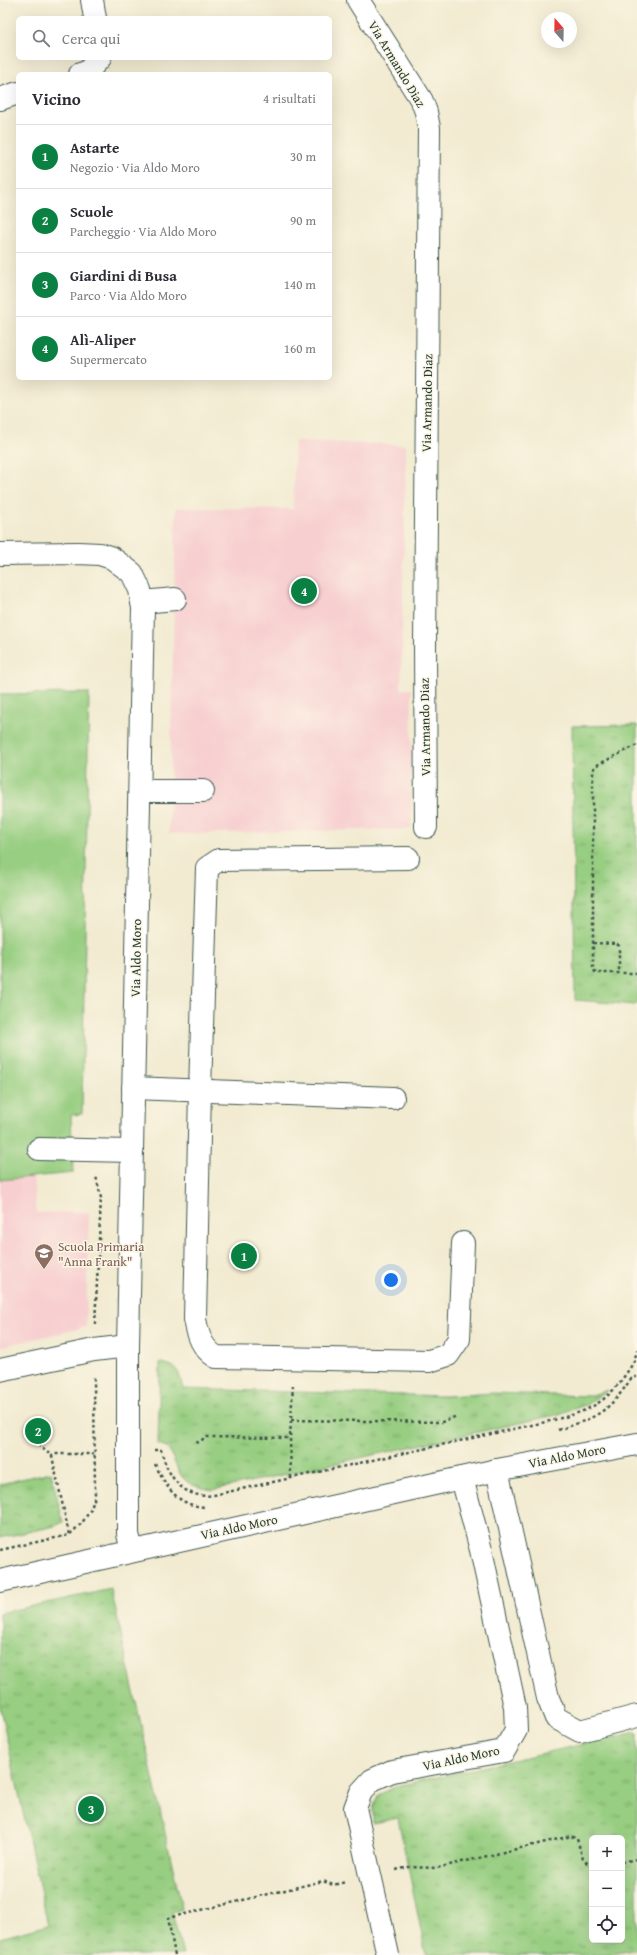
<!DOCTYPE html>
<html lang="it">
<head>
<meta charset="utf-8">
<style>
  :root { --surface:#fff; --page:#f2f2f3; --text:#2b2b33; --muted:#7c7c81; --line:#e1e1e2; --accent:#0b8043 }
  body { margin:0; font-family:"Gentium Book Plus",serif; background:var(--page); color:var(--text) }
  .controls { position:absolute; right:12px; bottom:12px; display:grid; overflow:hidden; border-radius:6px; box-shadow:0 4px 16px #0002 }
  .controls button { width:36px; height:36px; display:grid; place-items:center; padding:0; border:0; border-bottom:1px solid var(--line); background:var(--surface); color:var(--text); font:20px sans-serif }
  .compass { position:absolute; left:541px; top:12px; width:36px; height:36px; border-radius:50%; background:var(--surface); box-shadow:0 4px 16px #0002; rotate:340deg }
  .you { position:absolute; left:391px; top:1280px; width:14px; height:14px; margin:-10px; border:3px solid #fff; border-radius:50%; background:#1a73e8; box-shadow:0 0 0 6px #1a73e833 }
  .badge { display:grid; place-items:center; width:26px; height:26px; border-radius:50%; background:var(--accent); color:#fff; font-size:13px; font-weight:700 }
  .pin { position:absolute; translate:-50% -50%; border:2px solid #fff; box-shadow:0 1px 4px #0006 }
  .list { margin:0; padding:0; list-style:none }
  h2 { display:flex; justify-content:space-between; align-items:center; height:52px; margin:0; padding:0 16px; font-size:17px }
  h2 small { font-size:13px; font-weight:400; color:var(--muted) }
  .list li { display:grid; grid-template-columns:26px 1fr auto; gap:12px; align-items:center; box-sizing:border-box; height:64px; padding:0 16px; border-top:1px solid var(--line) }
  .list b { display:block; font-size:15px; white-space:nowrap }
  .list p { margin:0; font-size:13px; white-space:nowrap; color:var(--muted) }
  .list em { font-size:13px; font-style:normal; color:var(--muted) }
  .icon { flex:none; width:22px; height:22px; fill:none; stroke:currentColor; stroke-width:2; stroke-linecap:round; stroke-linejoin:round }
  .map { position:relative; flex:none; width:637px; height:1955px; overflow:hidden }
  .search { position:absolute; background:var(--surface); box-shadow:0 4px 16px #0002; left:16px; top:16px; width:316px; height:44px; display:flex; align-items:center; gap:10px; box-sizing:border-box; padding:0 14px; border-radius:6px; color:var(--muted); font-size:15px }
  .panel { position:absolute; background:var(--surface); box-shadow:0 4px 16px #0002; left:16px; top:72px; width:316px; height:308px; border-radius:6px }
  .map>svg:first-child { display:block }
  .built { fill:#f7cfd0 }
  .grass { fill:#97ce81; stroke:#5b865a }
  .park { fill:url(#park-tufts); stroke:#5b865a; fill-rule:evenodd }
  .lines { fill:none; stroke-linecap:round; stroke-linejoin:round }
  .minor-casing { stroke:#3f574c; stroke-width:24 }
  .path { stroke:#3f574c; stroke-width:2.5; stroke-dasharray:3 3; stroke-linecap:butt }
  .minor { stroke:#fff; stroke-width:22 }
  .labels { text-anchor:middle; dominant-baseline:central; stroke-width:3; stroke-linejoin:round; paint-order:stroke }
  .street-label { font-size:13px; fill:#1f3d34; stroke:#fcf5e5 }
  .education-label { font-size:13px; fill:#785e54; stroke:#fcf5e5; text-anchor:start }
</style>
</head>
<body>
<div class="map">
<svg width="637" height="1955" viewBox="0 0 637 1955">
  <defs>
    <pattern id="park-tufts" width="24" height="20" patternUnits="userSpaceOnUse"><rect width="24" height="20" fill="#97ce81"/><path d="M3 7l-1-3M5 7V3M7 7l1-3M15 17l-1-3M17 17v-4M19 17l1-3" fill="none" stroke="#7ba86a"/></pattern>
  </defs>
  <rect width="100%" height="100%" fill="#fcf5e5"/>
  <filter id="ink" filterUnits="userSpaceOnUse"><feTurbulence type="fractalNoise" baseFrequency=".025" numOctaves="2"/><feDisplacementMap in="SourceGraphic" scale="8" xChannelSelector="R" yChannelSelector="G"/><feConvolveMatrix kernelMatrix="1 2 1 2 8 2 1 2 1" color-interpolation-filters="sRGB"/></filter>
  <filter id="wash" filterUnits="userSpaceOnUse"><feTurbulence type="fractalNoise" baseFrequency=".012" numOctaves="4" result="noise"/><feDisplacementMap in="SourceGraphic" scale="16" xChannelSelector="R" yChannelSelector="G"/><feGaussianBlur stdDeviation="0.9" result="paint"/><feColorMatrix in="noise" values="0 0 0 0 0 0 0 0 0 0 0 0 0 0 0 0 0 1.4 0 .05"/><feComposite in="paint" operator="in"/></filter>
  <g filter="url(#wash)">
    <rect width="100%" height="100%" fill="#f2ebd1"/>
    <g class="built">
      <path d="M295 441 406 445 401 689H412L411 829 169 834 176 508 293 509Z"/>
      <path d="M33 1176 36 1213 89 1212 86 1327 0 1347V1180Z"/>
    </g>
    <path class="grass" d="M89 693 82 1114 71 1115 73 1173 0 1180V694Z"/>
    <g class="park">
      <path d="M637 725V1002L635 1005 575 1000 572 726Z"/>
      <path d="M160 1363C179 1365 179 1373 183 1389L447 1396 493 1393 588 1396 608 1390 586 1405 556 1415 213 1490C177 1485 182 1474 167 1447L158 1444Z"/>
      <path d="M51 1472 63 1522 55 1526 0 1538V1484Z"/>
      <path d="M111 1589 182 1909 172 1912 183 1955H0V1938L48 1925 0 1708V1613Z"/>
      <path d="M637 1732V1949L608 1955H426L398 1818 373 1823V1809L378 1795 397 1786ZM592 1838H622V1940H592Z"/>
    </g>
  </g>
  <g filter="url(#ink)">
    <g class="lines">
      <g class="minor-casing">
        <g id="minor">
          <path d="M92 0 95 18"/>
          <path d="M358 0 422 101 426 112 429 128 425 646 426 827"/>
          <path d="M80 74 87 72 100 58"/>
          <path d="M0 99 18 93"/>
          <path d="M0 554 78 553 100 554 112 558 132 573 140 590 143 608 128 1346V1534L132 1551"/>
          <path d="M142 602 175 599"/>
          <path d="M140 791H203"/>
          <path d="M408 858 219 860 207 868 200 1090 195 1319C198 1336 202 1348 216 1357L429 1361 448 1355 459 1339 463 1243"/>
          <path d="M133 1088 393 1098"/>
          <path d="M39 1149 131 1151"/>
          <path d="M0 1370 94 1350 128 1346"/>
          <path d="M497 1470 548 1698 556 1718 580 1731 637 1716"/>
          <path d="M0 1581 497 1470 637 1444"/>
          <path d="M388 1955 355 1808 361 1792 372 1780 392 1771 504 1751 516 1730 515 1707 481 1550 462 1478"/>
        </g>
      </g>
      <g class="path">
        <path d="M637 745 595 766 593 770V969L596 973H637"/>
        <path d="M593 943 617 944 619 946V973"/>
        <path d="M95 1324 101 1198 96 1176"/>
        <path d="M291 1420 442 1422 457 1416"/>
        <path d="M558 1430C598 1417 609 1412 632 1377H637"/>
        <path d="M33 1441 52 1456"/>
        <path d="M196 1443 207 1437 290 1438"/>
        <path d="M154 1450H161C168 1477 183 1500 214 1495L550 1421C584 1412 602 1407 623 1378 630 1368 635 1362 637 1350"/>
        <path d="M155 1464C166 1487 177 1506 206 1507"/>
        <path d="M291 1478 290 1438 293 1384"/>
        <path d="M69 1534 52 1456 55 1454H94"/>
        <path d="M0 1550 69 1535 82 1523 91 1509 95 1496 94 1377"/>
        <path d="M622 1862 637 1859"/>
        <path d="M396 1870 409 1867 437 1868 571 1836 577 1839 583 1859 592 1868"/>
        <path d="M175 1955 168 1918 323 1881 333 1885 346 1882"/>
      </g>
      <use href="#minor" class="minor"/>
    </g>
  </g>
  <defs>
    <g id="school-pin" transform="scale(1)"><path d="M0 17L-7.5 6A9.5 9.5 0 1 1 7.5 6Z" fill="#8d6e63" stroke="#fcf5e5"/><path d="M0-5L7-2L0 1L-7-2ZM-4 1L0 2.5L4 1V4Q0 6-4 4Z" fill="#fff"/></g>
  </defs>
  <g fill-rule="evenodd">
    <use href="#school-pin" x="44" y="1253"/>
  </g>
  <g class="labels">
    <g class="street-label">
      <text transform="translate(397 64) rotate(59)">Via Armando Diaz</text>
      <text transform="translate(427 403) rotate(-89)">Via Armando Diaz</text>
      <text transform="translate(425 727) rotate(-91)">Via Armando Diaz</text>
      <text transform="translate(136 958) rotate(-89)">Via Aldo Moro</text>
      <text transform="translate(567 1456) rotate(-11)">Via Aldo Moro</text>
      <text transform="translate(239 1527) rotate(-12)">Via Aldo Moro</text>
      <text transform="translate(461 1758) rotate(-12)">Via Aldo Moro</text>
    </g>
    <g class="education-label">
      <text x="58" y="1246">Scuola Primaria<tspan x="58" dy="15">"Anna Frank"</tspan></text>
    </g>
  </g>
</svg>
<div class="controls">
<button>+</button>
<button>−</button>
<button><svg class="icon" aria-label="locate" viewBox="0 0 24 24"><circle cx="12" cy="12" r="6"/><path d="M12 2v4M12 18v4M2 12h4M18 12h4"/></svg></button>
</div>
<svg class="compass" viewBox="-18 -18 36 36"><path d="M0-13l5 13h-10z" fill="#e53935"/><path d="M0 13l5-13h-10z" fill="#7c7c81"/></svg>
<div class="you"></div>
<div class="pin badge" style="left:244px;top:1256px">1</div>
<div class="pin badge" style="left:38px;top:1431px">2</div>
<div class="pin badge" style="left:91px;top:1809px">3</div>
<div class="pin badge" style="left:304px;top:591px">4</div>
<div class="search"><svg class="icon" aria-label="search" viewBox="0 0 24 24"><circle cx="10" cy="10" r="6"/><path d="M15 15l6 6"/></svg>Cerca qui</div>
<section class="panel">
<h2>Vicino<small>4 risultati</small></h2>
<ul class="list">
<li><span class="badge">1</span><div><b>Astarte</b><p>Negozio · Via Aldo Moro</p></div><em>30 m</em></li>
<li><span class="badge">2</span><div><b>Scuole</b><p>Parcheggio · Via Aldo Moro</p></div><em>90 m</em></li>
<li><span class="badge">3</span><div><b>Giardini di Busa</b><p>Parco · Via Aldo Moro</p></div><em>140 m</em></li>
<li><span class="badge">4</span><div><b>Alì-Aliper</b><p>Supermercato</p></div><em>160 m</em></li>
</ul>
</section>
</div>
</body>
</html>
